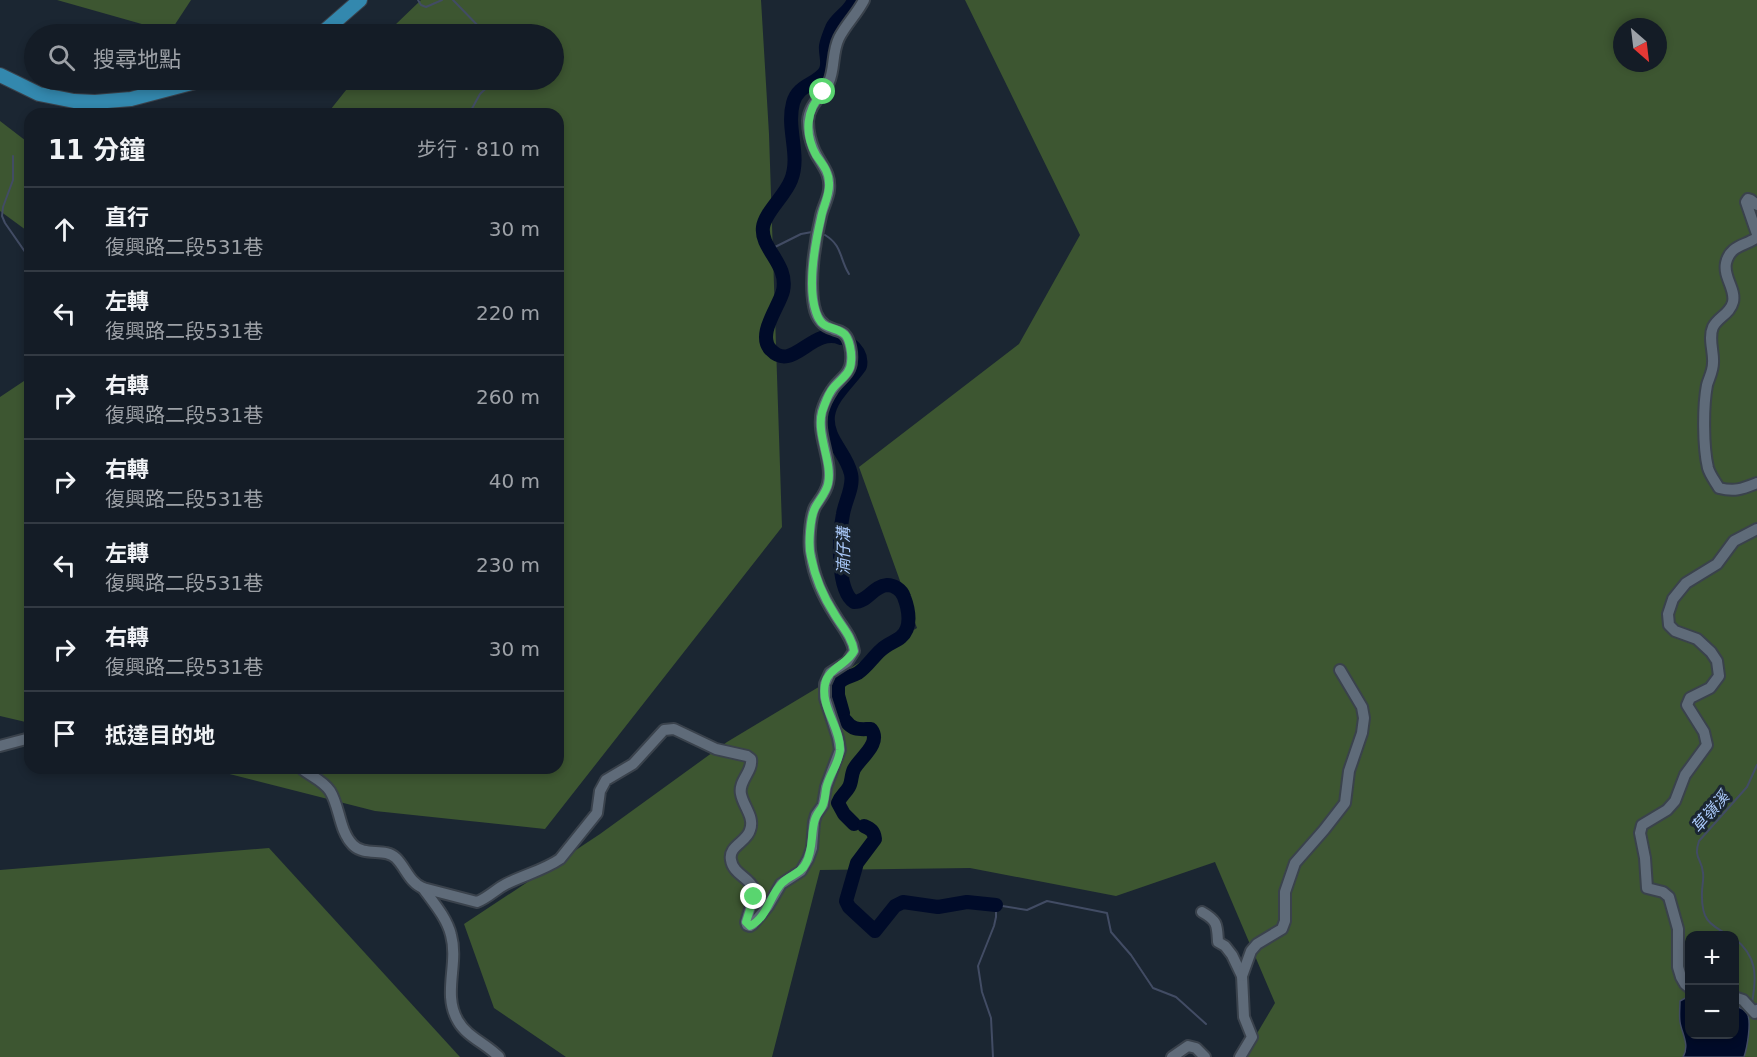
<!DOCTYPE html>
<html lang="zh-TW">
<head>
<meta charset="utf-8">
<style>
  :root { --surface:#141c26; --page:#212932; --text:#f1f3f6; --muted:#9da1a7; --line:#333a43 }
  body { margin:0; font-family:"DejaVu Sans","Noto Sans TC",sans-serif; background:var(--page); color:var(--text) }
  .controls { position:absolute; right:18px; bottom:18px; display:grid; overflow:hidden; border-radius:12px; box-shadow:0 3px 9px #0003 }
  .controls button { width:54px; height:54px; display:grid; place-items:center; padding:0; border:0; border-bottom:2px solid var(--line); background:var(--surface); color:var(--text); font:30px sans-serif }
  .compass { position:absolute; left:1613px; top:18px; width:54px; height:54px; border-radius:50%; background:var(--surface); box-shadow:0 3px 9px #0003; rotate:152deg }
  .stop { position:absolute; width:18px; height:18px; margin:-14px; border:4px solid #59d56f; border-radius:50%; background:#fff }
  .stop.end { background:#59d56f; border-color:#fff; box-shadow:0 2px 6px #0008 }
  .list { margin:0; padding:0; list-style:none }
  h2 { display:flex; justify-content:space-between; align-items:center; height:78px; margin:0; padding:0 24px; font-size:26px }
  h2 small { font-size:20px; font-weight:400; color:var(--muted) }
  .list li { display:grid; grid-template-columns:39px 1fr auto; gap:18px; align-items:center; box-sizing:border-box; height:84px; padding:0 24px; border-top:2px solid var(--line) }
  .list b { display:block; font-size:22px; white-space:nowrap }
  .list p { margin:0; font-size:20px; white-space:nowrap; color:var(--muted) }
  .list em { font-size:20px; font-style:normal; color:var(--muted) }
  .icon { flex:none; width:33px; height:33px; fill:none; stroke:currentColor; stroke-width:2; stroke-linecap:round; stroke-linejoin:round }
  .map { position:relative; flex:none; width:1757px; height:1057px; overflow:hidden }
  .search { position:absolute; background:var(--surface); box-shadow:0 3px 9px #0003; left:24px; top:24px; width:540px; height:66px; display:flex; align-items:center; gap:15px; box-sizing:border-box; padding:0 21px; border-radius:33px; color:var(--muted); font-size:22px }
  .panel { position:absolute; background:var(--surface); box-shadow:0 3px 9px #0003; left:24px; top:108px; width:540px; height:666px; border-radius:18px }
  .map>svg:first-child { display:block }
  .forest { fill:#3d5631; fill-rule:evenodd }
  .water { fill:#000b29; stroke:#424c64; stroke-width:1.5 }
  .lines { fill:none; stroke-linecap:round; stroke-linejoin:round }
  .stream { stroke:#424c64; stroke-width:2 }
  .river { stroke:#000b29; stroke-width:14 }
  .minor-casing { stroke:#3a424c; stroke-width:14 }
  .major-casing { stroke:#3a424c; stroke-width:16 }
  .minor { stroke:#5f6b79; stroke-width:10 }
  .major { stroke:#3388ae; stroke-width:14 }
  .route { stroke:#59d56f; stroke-width:8 }
  .labels { text-anchor:middle; dominant-baseline:central; stroke-width:6; stroke-linejoin:round; paint-order:stroke }
  .water-label { font-size:16px; font-style:italic; fill:#accbfc; stroke:#1b2632 }
</style>
</head>
<body>
<div class="map">
<svg width="1757" height="1057" viewBox="0 0 1757 1057">
  <rect width="100%" height="100%" fill="#1b2632"/>
  <g class="forest">
    <path d="M57 0H191L170 32Z"/>
    <path d="M421 0H761L769 134 782 527 545 829 375 811 206 768H558V114H327L354 80H554V34H388L395 25Z"/>
    <path d="M965 0H1757V1057H1243L1275 1003 1215 862 1116 896 970 868 820 870 772 1057H566L494 1008 464 924 600 834 727 742 917 628 859 467 1019 344 1080 235ZM1622 27H1658V63H1622ZM1690 936H1734V1034H1690Z"/>
    <path d="M0 121 30 144V233L0 211Z"/>
    <path d="M30 377V723L0 716V397Z"/>
    <path d="M269 848 460 1057H0V870Z"/>
  </g>
  <path class="water" d="M1689 996 1690 1034H1734L1735 1006C1739 1007 1744 1008 1747 1013 1752 1021 1747 1048 1744 1057H1683C1690 1045 1682 1034 1680 1022 1679 1015 1680 1008 1680 1001Z"/>
  <g class="lines">
    <g class="stream">
      <path d="M418 0 421 5 426 7 442 0"/>
      <path d="M453 0 486 34"/>
      <path d="M469 114 480 94 495 80"/>
      <path d="M13 156V180L3 207 2 216 5 223 30 259"/>
      <path d="M825 235C843 246 839 258 849 274"/>
      <path d="M771 249 801 234 812 232"/>
      <path d="M1730 936C1708 924 1701 919 1702 892 1702 886 1704 879 1703 873 1702 858 1693 859 1699 841L1747 787 1757 765"/>
      <path d="M1734 938C1757 956 1757 975 1752 1003"/>
      <path d="M993 1057 991 1018 982 992 978 966 994 926 996 917V905L1027 910 1047 901 1107 913 1111 932 1131 955 1153 988 1176 997 1206 1024"/>
    </g>
    <g class="river">
      <path d="M841 338C812 326 793 373 771 350 756 335 779 307 783 291 789 264 760 249 763 227 765 212 785 196 791 180 801 155 786 129 793 103 798 84 816 85 825 72 830 64 825 54 826 46 827 40 830 33 832 28 837 17 850 12 854 0"/>
      <path d="M843 713 838 695V684C843 677 851 677 858 673 867 667 873 657 881 650 887 644 895 642 901 637 912 628 909 610 904 597 902 590 894 585 887 585 873 586 868 602 854 602 836 590 839 535 843 514 845 501 854 487 851 474 847 453 825 439 828 415 831 396 850 381 860 366 862 356 857 349 849 343"/>
      <path d="M846 721C853 731 860 729 871 729 882 743 860 758 854 769 851 775 852 782 849 787 845 794 841 795 838 803L844 814 854 824"/>
      <path d="M864 826C871 829 874 831 875 839L857 863 846 901 849 907 875 931 895 906 903 902 938 907 967 902 996 905"/>
    </g>
    <g class="minor-casing">
      <g id="minor">
        <path d="M1757 205 1751 200 1748 199 1746 202 1757 234 1756 238C1745 246 1730 245 1726 263 1723 277 1736 289 1733 302 1730 314 1718 317 1713 327 1708 338 1714 352 1713 363 1713 371 1709 378 1707 385 1703 406 1703 447 1708 468 1710 475 1715 481 1719 488 1735 492 1742 489 1757 483"/>
        <path d="M0 746 30 738"/>
        <path d="M301 768C310 776 323 780 330 791 340 807 339 831 353 845 365 857 385 847 396 858 406 868 409 882 423 888L477 902C488 898 496 889 506 884 524 875 544 870 560 859L597 813 600 791 606 780 633 764 664 730 674 729 716 749 747 756 751 759C753 772 738 781 741 794 743 806 755 817 750 830 747 842 728 846 731 860 733 874 749 877 754 889L751 906 746 922 747 925 750 926 753 924 768 906 781 884 801 871 808 859 812 848 814 822 816 815 823 805 826 787 840 750 838 738 825 698V684L830 673 847 662 854 651C852 637 842 627 835 615 824 598 814 577 811 556 808 545 810 517 815 507 820 499 826 493 828 483 833 461 816 434 822 411 824 404 828 396 832 390 838 380 851 374 851 361 852 354 850 340 845 335 842 331 837 331 833 329 822 326 816 317 814 306 809 280 815 241 821 216 823 207 828 199 829 190 831 173 822 166 815 152 811 143 808 132 808 121 809 104 823 96 829 82 835 68 832 52 839 38 846 24 857 14 864 0"/>
        <path d="M423 888C433 902 447 918 451 935 459 964 442 994 458 1021 467 1037 487 1044 499 1057"/>
        <path d="M1202 912C1218 921 1217 925 1218 942L1225 946 1232 955 1242 976 1244 1017 1252 1037 1240 1057"/>
        <path d="M1242 976 1251 951 1257 944 1282 929 1285 921V892L1295 863 1324 830 1345 803 1349 771 1362 733 1364 718 1362 707 1340 670"/>
        <path d="M1690 988 1685 984 1681 977 1678 967V929L1669 897 1663 892 1647 888 1645 858 1640 833 1642 825 1667 810 1675 801 1685 775 1707 745 1704 732 1687 705 1690 698 1710 688 1719 676 1717 661 1711 652 1697 639 1675 631 1669 625 1668 614 1673 599 1686 583 1717 564 1734 541 1757 529"/>
        <path d="M1734 997 1743 1000 1755 1013 1757 1010"/>
        <path d="M1172 1057 1188 1046 1196 1048 1205 1057"/>
      </g>
    </g>
    <g class="major-casing">
      <g id="major">
        <path d="M321 34 360 0"/>
        <path d="M0 75 39 94 74 101 95 102 131 99 203 80"/>
      </g>
    </g>
    <use href="#minor" class="minor"/>
    <use href="#major" class="major"/>
  </g>
  <g class="lines">
    <path class="route" d="M754 897 746 922 750 926C767 918 770 895 782 883 790 875 801 874 806 863 813 850 811 836 814 823 815 816 819 812 822 807 825 801 825 795 826 789 828 776 839 764 840 750 841 728 820 707 825 684 828 668 847 665 854 651 852 637 842 627 835 615 824 598 815 577 811 557 808 545 810 518 815 508 819 500 826 493 828 484 833 463 816 435 822 412 824 406 827 397 831 391 837 381 851 375 851 362 852 355 850 337 843 333 832 325 822 331 816 312 807 286 815 244 821 218 823 206 830 195 829 183 829 171 822 164 816 155 804 133 806 110 823 92"/>
  </g>
  <g class="labels">
    <g class="water-label">
      <text transform="translate(843 551) rotate(-90)">湳仔溝</text>
      <text transform="translate(1710 812) rotate(-49)">草嶺溪</text>
    </g>
  </g>
</svg>
<div class="controls">
<button>+</button>
<button>−</button>
</div>
<svg class="compass" viewBox="-18 -18 36 36"><path d="M0-13l5 13h-10z" fill="#e53935"/><path d="M0 13l5-13h-10z" fill="#9da1a7"/></svg>
<div class="stop" style="left:823px;top:92px"></div>
<div class="stop end" style="left:754px;top:897px"></div>
<div class="search"><svg class="icon" aria-label="search" viewBox="0 0 24 24"><circle cx="10" cy="10" r="6"/><path d="M15 15l6 6"/></svg>搜尋地點</div>
<section class="panel">
<h2>11 分鐘<small>步行 · 810 m</small></h2>
<ul class="list">
<li><svg class="icon" aria-label="ahead" viewBox="0 0 24 24"><path d="M12 20V5M6 11l6-6 6 6"/></svg><div><b>直行</b><p>復興路二段531巷</p></div><em>30 m</em></li>
<li><svg class="icon" aria-label="left" viewBox="0 0 24 24"><path d="M17 20v-9H6M10 6l-5 5 5 5"/></svg><div><b>左轉</b><p>復興路二段531巷</p></div><em>220 m</em></li>
<li><svg class="icon" aria-label="right" viewBox="0 0 24 24"><path d="M7 20v-9h11M14 6l5 5-5 5"/></svg><div><b>右轉</b><p>復興路二段531巷</p></div><em>260 m</em></li>
<li><svg class="icon" aria-label="right" viewBox="0 0 24 24"><path d="M7 20v-9h11M14 6l5 5-5 5"/></svg><div><b>右轉</b><p>復興路二段531巷</p></div><em>40 m</em></li>
<li><svg class="icon" aria-label="left" viewBox="0 0 24 24"><path d="M17 20v-9H6M10 6l-5 5 5 5"/></svg><div><b>左轉</b><p>復興路二段531巷</p></div><em>230 m</em></li>
<li><svg class="icon" aria-label="right" viewBox="0 0 24 24"><path d="M7 20v-9h11M14 6l5 5-5 5"/></svg><div><b>右轉</b><p>復興路二段531巷</p></div><em>30 m</em></li>
<li><svg class="icon" aria-label="arrive" viewBox="0 0 24 24"><path d="M6 21V4h12l-3 4 3 4H6"/></svg><div><b>抵達目的地</b></div></li>
</ul>
</section>
</div>
</body>
</html>
